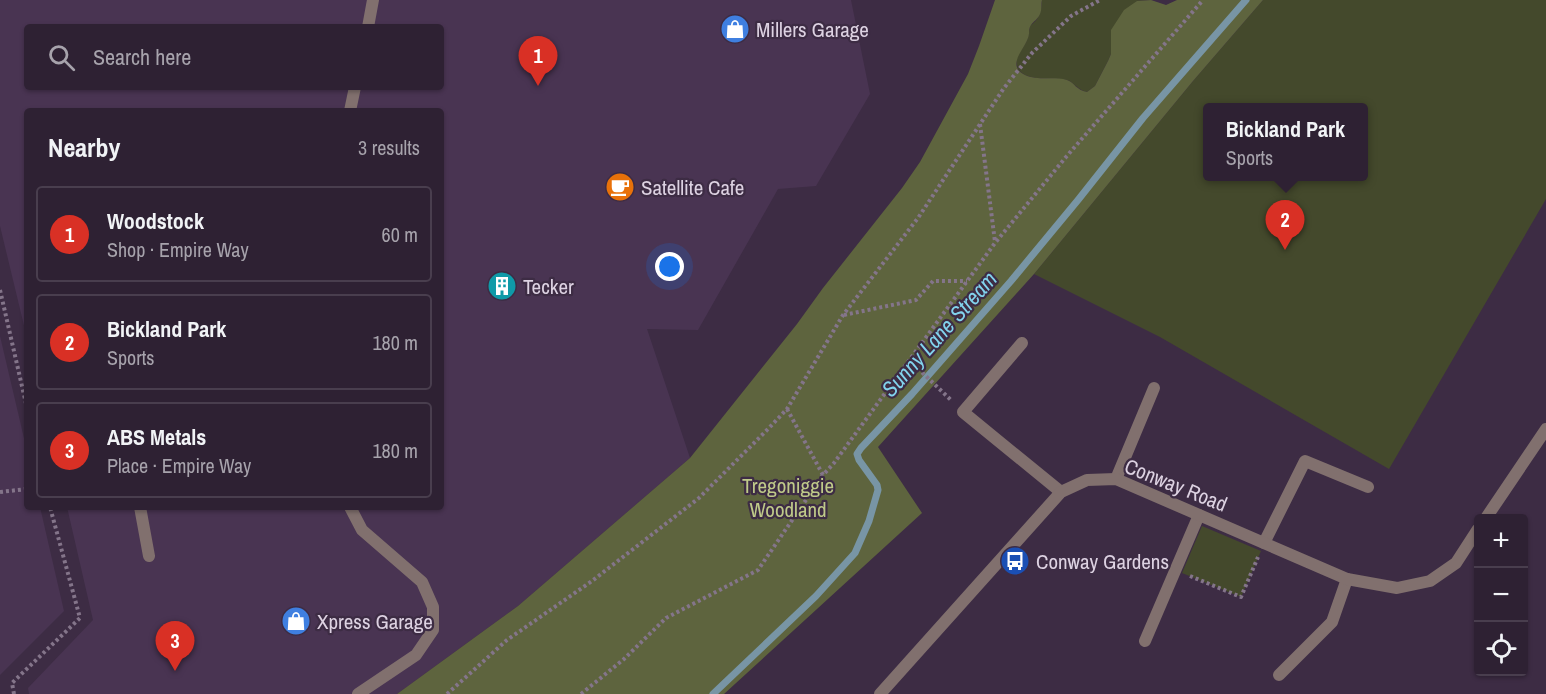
<!DOCTYPE html>
<html lang="en">
<head>
<meta charset="utf-8">
<style>
  :root { --surface:#2e2133; --page:#3a2e3f; --text:#f1f3f6; --muted:#a7a3ac; --line:#493e4e; --accent:#d93025 }
  body { margin:0; font-family:"Archivo Narrow",sans-serif; background:var(--page); color:var(--text) }
  .controls { position:absolute; right:18px; bottom:18px; display:grid; overflow:hidden; border-radius:6px; box-shadow:0 2px 4px #0004 }
  .controls button { width:54px; height:54px; display:grid; place-items:center; padding:0; border:0; border-bottom:2px solid var(--line); background:var(--surface); color:var(--text); font:30px sans-serif }
  .you { position:absolute; left:670px; top:267px; width:21px; height:21px; margin:-15px; border:4px solid #fff; border-radius:50%; background:#1a73e8; box-shadow:0 0 0 9px #1a73e833 }
  .badge { display:grid; place-items:center; width:39px; height:39px; border-radius:50%; background:var(--accent); color:#fff; font-size:20px; font-weight:700 }
  .pin { position:absolute; translate:-50% -50px; filter:drop-shadow(0 2px 3px #0008) }
  .pin::after { content:''; position:absolute; top:32px; width:21px; height:18px; background:inherit; clip-path:polygon(0 0,100% 0,50% 100%) }
  .popup { position:absolute; left:1203px; top:103px; width:165px; height:78px; box-sizing:border-box; display:grid; place-content:center; border-radius:6px; background:var(--surface); filter:drop-shadow(0 2px 4px #0005); font-size:20px; white-space:nowrap; color:var(--muted) }
  .popup b { font-size:22px; color:var(--text) }
  .popup::after { content:''; position:absolute; left:50%; top:100%; margin-left:-12px; border:12px solid transparent; border-top-color:var(--surface) }
  .list { margin:0; padding:0; list-style:none }
  h2 { display:flex; justify-content:space-between; align-items:center; height:78px; margin:0; padding:0 24px; font-size:26px }
  h2 small { font-size:20px; font-weight:400; color:var(--muted) }
  .list li { display:grid; grid-template-columns:39px 1fr auto; gap:18px; align-items:center; box-sizing:border-box; height:96px; margin:0 12px 12px; padding:0 12px; border:2px solid var(--line); border-radius:6px }
  .list b { display:block; font-size:22px; white-space:nowrap }
  .list p { margin:0; font-size:20px; white-space:nowrap; color:var(--muted) }
  .list em { font-size:20px; font-style:normal; color:var(--muted) }
  .icon { flex:none; width:33px; height:33px; fill:none; stroke:currentColor; stroke-width:2; stroke-linecap:round; stroke-linejoin:round }
  .map { position:relative; flex:none; width:1546px; height:694px; overflow:hidden }
  .search { position:absolute; background:var(--surface); box-shadow:0 2px 4px #0004; left:24px; top:24px; width:420px; height:66px; display:flex; align-items:center; gap:15px; box-sizing:border-box; padding:0 21px; border-radius:6px; color:var(--muted); font-size:22px }
  .panel { position:absolute; background:var(--surface); box-shadow:0 2px 4px #0004; left:24px; top:108px; width:420px; height:402px; border-radius:6px }
  .map>svg:first-child { display:block }
  .built { fill:#493452; fill-rule:evenodd }
  .green { fill:#44492c; fill-rule:evenodd }
  .forest { fill:#5e643e }
  .lines { fill:none; stroke-linecap:round; stroke-linejoin:round }
  .stream { stroke:#7895a5; stroke-width:7 }
  .path { stroke:#84758a; stroke-width:4; stroke-dasharray:3 3; stroke-linecap:butt }
  .service { stroke:#81706e; stroke-width:12 }
  .minor { stroke:#81706e; stroke-width:12 }
  .labels { text-anchor:middle; dominant-baseline:central; stroke-width:4.5; stroke-linejoin:round; paint-order:stroke }
  .poi-label { font-size:21px; fill:#ddd2e2; stroke:#3d2c44; text-anchor:start }
  .park-label { font-size:21px; fill:#bfca89; stroke:#3d2c44 }
  .street-label { font-size:21px; fill:#ddd2e2; stroke:#3d2c44 }
  .water-label { font-size:22px; font-style:italic; fill:#82d3ed; stroke:#3d2c44 }
</style>
</head>
<body>
<div class="map">
<svg width="1546" height="694" viewBox="0 0 1546 694">
  <rect width="100%" height="100%" fill="#3d2c44"/>
  <g class="built">
    <path d="M0 0H851L870 94 816 186 778 189 698 330 647 329 690 458 518 606 397 694H29L28 688 93 620 67 507H441V111H27V338L0 226ZM27 27H441V87H27Z"/>
    <path d="M0 336 27 451V507H40L64 611 0 675Z"/>
  </g>
  <g class="green">
    <path d="M1042 0H1149L1137 1 1111 39V54L1108 61 1095 86 1087 92C1077 90 1074 82 1067 80 1054 76 1021 84 1017 65 1014 56 1024 48 1027 40 1029 36 1029 30 1030 26 1040 18 1041 13 1042 0Z"/>
    <path d="M1263 0H1546V199L1389 469 1160 337 1034 274 1193 81ZM1207 107H1363V176H1207Z"/>
    <path d="M1202 526 1261 551 1241 597 1182 573Z"/>
  </g>
  <path class="forest" d="M995 0H1042C1041 4 1042 10 1040 14 1038 19 1034 21 1031 25 1028 29 1030 34 1028 38 1024 50 1006 65 1025 75 1037 81 1055 76 1067 80 1075 83 1076 90 1087 92L1095 86 1108 61 1111 54V30L1124 10 1137 1 1151 0 1166 5 1177 0H1263L1193 81 1034 274 878 447 922 513 724 694H397L518 606 690 458 797 324 823 288 902 188 920 162 968 74 979 46Z"/>
  <g class="lines">
    <path class="stream" d="M713 694 816 596 855 553 869 521 878 490 877 485 859 460 857 454 861 448 912 394 1011 281 1078 200 1143 118 1246 0"/>
    <g class="path">
      <path d="M980 124 995 242"/>
      <path d="M0 290 27 408"/>
      <path d="M844 315 916 300 933 281H967"/>
      <path d="M909 360 952 401"/>
      <path d="M787 409 823 475"/>
      <path d="M0 492 27 489"/>
      <path d="M1190 576 1241 597 1258 557"/>
      <path d="M14 694 12 683 80 618 50 507"/>
      <path d="M447 694 507 640 592 581 699 498 768 429 787 409 843 315 918 218 1004 88 1032 53 1051 35 1071 16 1100 0"/>
      <path d="M581 694 624 659 666 618 758 570 823 475 834 463 995 243 1066 157 1203 0"/>
    </g>
    <g class="service">
      <path d="M1116 479 1154 388"/>
      <path d="M140 507 149 556"/>
      <path d="M1264 543 1305 461 1368 487"/>
      <path d="M1145 641 1199 515"/>
      <path d="M1279 675 1332 622 1347 579"/>
    </g>
    <g class="minor">
      <path d="M368 27 373 0"/>
      <path d="M350 111 355 87"/>
      <path d="M1022 343 963 412 1061 492"/>
      <path d="M350 507 362 530 422 582 433 607V630L416 655 358 694"/>
      <path d="M1486 518 1546 429"/>
      <path d="M880 694 1061 492 1087 480 1116 479 1347 579 1397 588 1430 581 1456 563 1478 529"/>
    </g>
  </g>
  <defs>
    <g id="shop-disc" transform="scale(1.5)"><circle r="9.5" fill="#3f7fe0" stroke="#3d2c44"/><path d="M-5-2.5h2.3a2.7 3.5 0 0 1 5.4 0H5L5.5 6h-11ZM-1.5-2.5h3a1.5 2.3 0 0 0-3 0Z" fill="#fff"/></g>
    <g id="cafe-disc" transform="scale(1.5)"><circle r="9.5" fill="#e8710a" stroke="#3d2c44"/><path d="M-5.5-4.5H6V0H3Q3 3.5 0 3.5H-2.5Q-5.5 3.5-5.5 0ZM3-3.2v2h1.7v-2ZM-6 4.5H4V6H-6Z" fill="#fff"/></g>
    <g id="building-disc" transform="scale(1.5)"><circle r="9.5" fill="#0f9aa8" stroke="#3d2c44"/><path d="M-4-6H4V6H1V3H-1V6H-4ZM-2.5-4.3h1.7v1.8h-1.7ZM.8-4.3h1.7v1.8H.8ZM-2.5-1h1.7V.8h-1.7ZM.8-1h1.7V.8H.8Z" fill="#fff"/></g>
    <g id="bus-disc" transform="scale(1.5)"><circle r="9.5" fill="#1a4fb4" stroke="#3d2c44"/><path d="M-5-6H5V4H4V6H2V4H-2V6H-4V4H-5ZM-3.5-4V0h7V-4ZM-3.5 1.2v1.5H-2V1.2ZM2 1.2v1.5H3.5V1.2Z" fill="#fff"/></g>
  </defs>
  <g fill-rule="evenodd">
    <use href="#shop-disc" x="735" y="29"/>
    <use href="#cafe-disc" x="620" y="187"/>
    <use href="#building-disc" x="502" y="286"/>
    <use href="#bus-disc" x="1015" y="561"/>
    <use href="#shop-disc" x="296" y="621"/>
  </g>
  <g class="labels">
    <g class="poi-label">
      <text x="756" y="29">Millers Garage</text>
      <text x="641" y="187">Satellite Cafe</text>
      <text x="523" y="286">Tecker</text>
      <text x="1036" y="561">Conway Gardens</text>
      <text x="317" y="621">Xpress Garage</text>
    </g>
    <g class="park-label">
      <text x="788" y="485">Tregoniggie<tspan x="788" dy="24">Woodland</tspan></text>
    </g>
    <g class="street-label">
      <text transform="translate(1176 485) rotate(22)">Conway Road</text>
    </g>
    <g class="water-label">
      <text transform="translate(939 334) rotate(-48)">Sunny Lane Stream</text>
    </g>
  </g>
</svg>
<div class="controls">
<button>+</button>
<button>−</button>
<button><svg class="icon" aria-label="locate" viewBox="0 0 24 24"><circle cx="12" cy="12" r="6"/><path d="M12 2v4M12 18v4M2 12h4M18 12h4"/></svg></button>
</div>
<div class="you"></div>
<div class="pin badge" style="left:538px;top:86px">1</div>
<div class="pin badge" style="left:1285px;top:250px">2</div>
<div class="popup"><b>Bickland Park</b>Sports</div>
<div class="pin badge" style="left:175px;top:671px">3</div>
<div class="search"><svg class="icon" aria-label="search" viewBox="0 0 24 24"><circle cx="10" cy="10" r="6"/><path d="M15 15l6 6"/></svg>Search here</div>
<section class="panel">
<h2>Nearby<small>3 results</small></h2>
<ul class="list">
<li><span class="badge">1</span><div><b>Woodstock</b><p>Shop · Empire Way</p></div><em>60 m</em></li>
<li><span class="badge">2</span><div><b>Bickland Park</b><p>Sports</p></div><em>180 m</em></li>
<li><span class="badge">3</span><div><b>ABS Metals</b><p>Place · Empire Way</p></div><em>180 m</em></li>
</ul>
</section>
</div>
</body>
</html>
